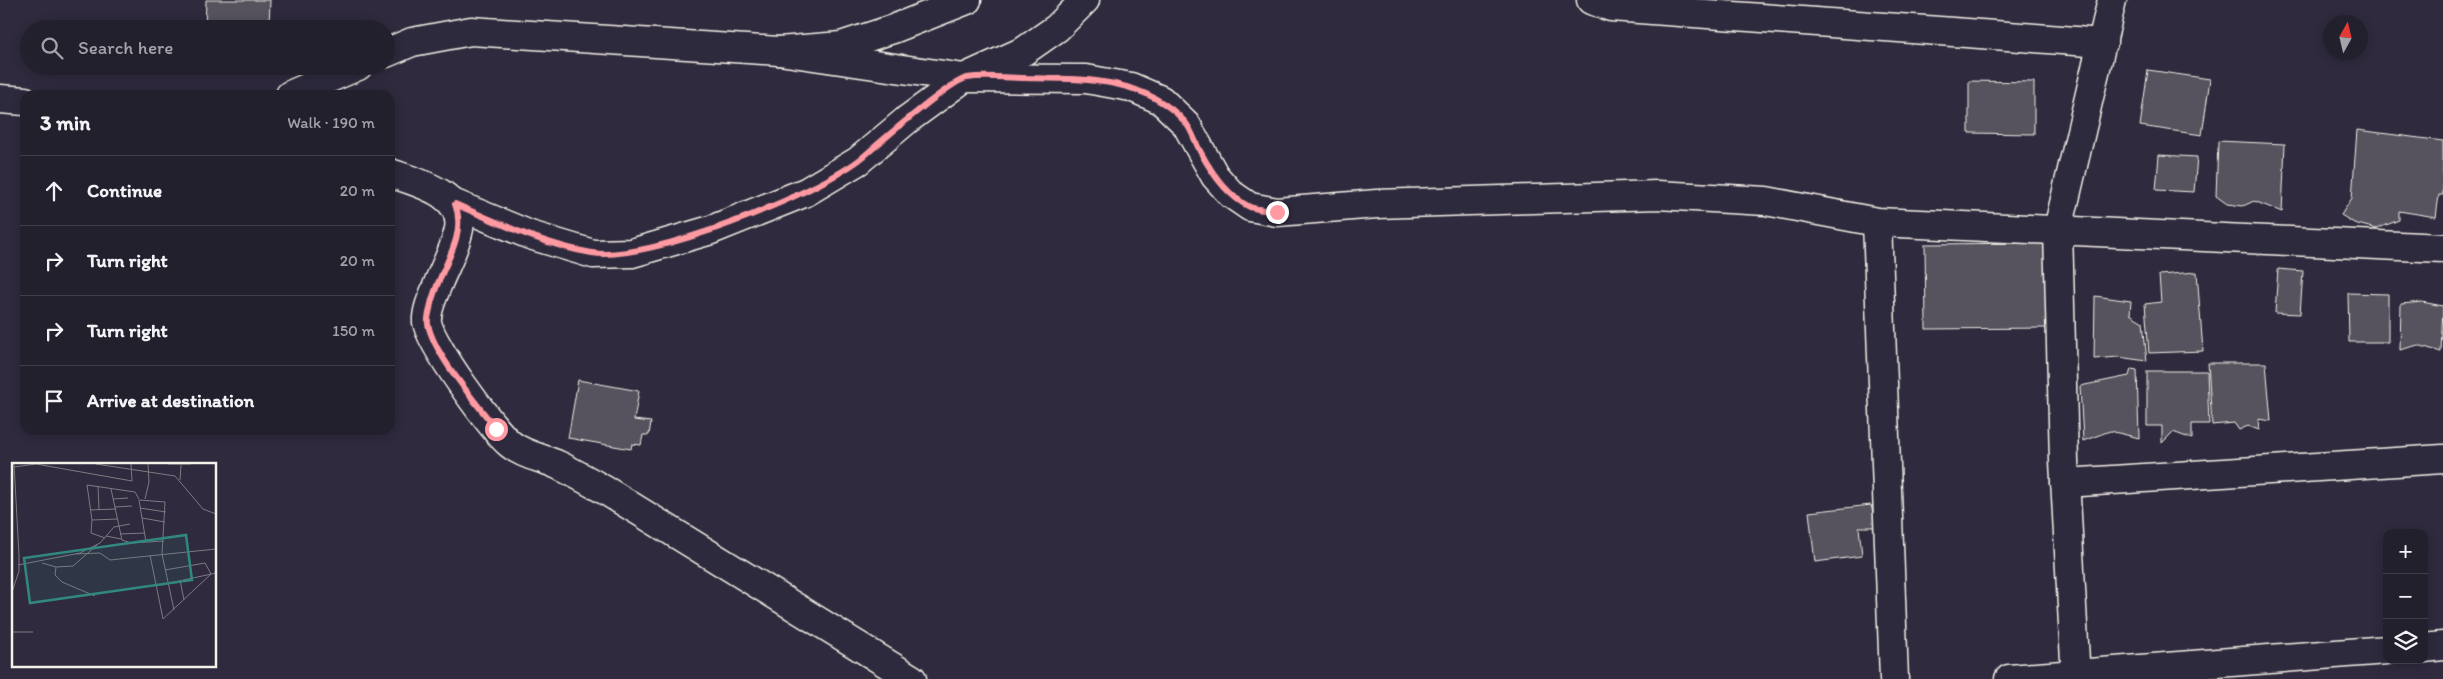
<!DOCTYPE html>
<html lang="en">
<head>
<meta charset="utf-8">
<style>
  :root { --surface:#23202e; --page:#2f2d3a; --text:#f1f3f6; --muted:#a3a3aa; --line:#403e4a }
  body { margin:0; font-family:Itim,sans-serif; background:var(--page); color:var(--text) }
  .controls { position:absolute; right:15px; bottom:15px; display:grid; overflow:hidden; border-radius:10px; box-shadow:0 2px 12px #0003 }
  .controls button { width:45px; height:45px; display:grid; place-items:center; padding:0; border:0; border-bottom:1px solid var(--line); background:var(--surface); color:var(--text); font:25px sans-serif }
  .compass { position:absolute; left:2323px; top:15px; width:45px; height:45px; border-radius:50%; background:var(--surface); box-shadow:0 2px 12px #0003; rotate:8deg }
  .stop { position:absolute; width:15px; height:15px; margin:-11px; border:4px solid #ff9aa2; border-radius:50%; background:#fff }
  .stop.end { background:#ff9aa2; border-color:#fff; box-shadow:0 1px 5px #0008 }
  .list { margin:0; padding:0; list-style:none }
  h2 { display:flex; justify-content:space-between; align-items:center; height:65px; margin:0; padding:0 20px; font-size:21px }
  h2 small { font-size:16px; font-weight:400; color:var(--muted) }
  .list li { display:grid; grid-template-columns:32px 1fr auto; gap:15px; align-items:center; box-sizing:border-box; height:70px; padding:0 20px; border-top:1px solid var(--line) }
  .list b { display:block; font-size:19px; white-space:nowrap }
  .list em { font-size:16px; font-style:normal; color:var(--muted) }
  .icon { flex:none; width:28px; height:28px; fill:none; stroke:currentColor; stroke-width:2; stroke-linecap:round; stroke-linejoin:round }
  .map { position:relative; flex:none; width:2443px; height:679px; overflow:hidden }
  .search { position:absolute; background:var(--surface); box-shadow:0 2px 12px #0003; left:20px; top:20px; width:375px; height:55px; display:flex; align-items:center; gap:12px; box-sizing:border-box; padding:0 18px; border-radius:28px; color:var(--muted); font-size:19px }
  .panel { position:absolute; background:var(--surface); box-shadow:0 2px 12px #0003; left:20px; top:90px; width:375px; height:345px; border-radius:15px }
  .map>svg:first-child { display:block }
  .building { fill:#56525f; stroke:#f4f1e8 }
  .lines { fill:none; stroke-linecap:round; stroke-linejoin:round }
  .street-casing { stroke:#f4f1e8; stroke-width:31 }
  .street { stroke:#2f2a3d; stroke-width:28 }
  .route { stroke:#ff9aa2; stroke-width:6 }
  .inset-road { fill:none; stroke:#7e7a81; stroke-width:1 }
  .view { fill:#318880; fill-opacity:0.15; stroke:#318880; stroke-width:2.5 }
  .inset-edge { fill:none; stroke:#f4f1e8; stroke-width:2.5 }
</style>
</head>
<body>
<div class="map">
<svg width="2443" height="679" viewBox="0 0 2443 679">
  <rect width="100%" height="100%" fill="#2f2a3d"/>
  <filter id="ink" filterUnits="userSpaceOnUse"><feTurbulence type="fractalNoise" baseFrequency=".02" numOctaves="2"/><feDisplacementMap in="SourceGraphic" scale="10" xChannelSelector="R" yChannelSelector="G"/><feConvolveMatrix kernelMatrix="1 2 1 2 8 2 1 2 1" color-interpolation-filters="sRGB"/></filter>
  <g filter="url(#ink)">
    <g class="building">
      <path d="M206 0H270L269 29H205Z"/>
      <path d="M2148 70 2210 79 2202 135 2140 126Z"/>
      <path d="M1969 81 2034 82V134L1969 133Z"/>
      <path d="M2357 130 2443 141V195H2439L2436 217 2399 211V220L2376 229 2354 223 2341 215 2352 198Z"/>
      <path d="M2218 141 2285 144 2282 212 2254 201 2243 206 2227 204 2216 196Z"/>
      <path d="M2159 155 2197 157 2194 192 2156 190Z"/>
      <path d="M2046 243 2047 328 1926 329 1925 244Z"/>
      <path d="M2278 269 2303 271 2300 314 2275 313Z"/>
      <path d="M2197 272 2203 351 2149 353 2145 304 2161 302 2159 275Z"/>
      <path d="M2348 293 2388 294V342H2349Z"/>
      <path d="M2095 296 2131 301 2130 314 2143 322 2147 361 2118 357 2094 359Z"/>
      <path d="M2422 302 2443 306 2441 352 2418 345 2400 350 2401 304Z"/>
      <path d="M2208 363H2266L2271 421 2258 419 2259 430 2248 426 2239 430 2234 423 2212 425Z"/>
      <path d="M2131 369 2137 370 2139 438 2110 431 2083 441 2080 386 2129 376Z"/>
      <path d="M2147 371H2207L2209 424H2192V439L2173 432 2162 443V426H2147Z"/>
      <path d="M578 380 639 391 634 420 651 422 649 435H643L641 445 632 444 631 449 568 438Z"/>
      <path d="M1871 505 1877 527H1859L1862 556 1815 562 1809 512Z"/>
    </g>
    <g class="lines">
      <g class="street-casing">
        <g id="street">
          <path d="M1591 0 1611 7 2103 43"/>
          <path d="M779 51 964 78 1086 79 1131 87 1161 100 1186 124 1215 176 1231 194 1250 207 1277 212 1377 204 1657 195 1766 201 1877 222 2443 248"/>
          <path d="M386 53 412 42 471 31 779 51 841 46 893 29 967 0"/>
          <path d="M290 95 358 66"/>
          <path d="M0 99 25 101"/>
          <path d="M390 173C416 182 465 193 459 229 455 249 444 268 437 286 433 296 426 311 427 322 430 344 492 429 510 444 523 455 543 458 558 465 575 473 592 483 608 492L912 679"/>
          <path d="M455 204 530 235 593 254 632 253 711 230 806 192 858 161 908 119 964 78 1024 51 1057 28 1085 0"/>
          <path d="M1877 222 1894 679"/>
          <path d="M2065 483 2443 459"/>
          <path d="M2424 648 2443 646"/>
          <path d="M2009 679 2387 650"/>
          <path d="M2076 679 2064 461 2058 229 2112 0"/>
        </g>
      </g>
      <use href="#street" class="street"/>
    </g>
  </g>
  <g class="lines" filter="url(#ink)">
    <path class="route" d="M496 429C476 402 434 355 428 324 427 319 429 313 430 309 435 274 469 240 455 204 499 223 544 245 592 253 648 263 818 194 863 157 878 144 952 80 967 78 985 75 1005 78 1023 78 1080 79 1144 76 1185 122 1192 130 1195 142 1200 151 1211 172 1227 196 1250 207 1257 210 1269 210 1277 212"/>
  </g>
  <g transform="translate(12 463)">
    <rect width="204" height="204" fill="#2f2a3d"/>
    <path class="inset-road" d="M84 1 163 13 191 46 204 51M156 1H179M2 4 24 1 120 18 119 1M168 17 169 2M86 23 87 47M99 26 110 77 119 80 152 78M101 36 116 35M133 36 137 19 136 1M103 44 120 43M128 45 154 49M78 47 104 46M130 55 153 59M106 56 80 57 75 22 123 29 127 36M80 57 79 70 93 75M108 71 133 70M94 73 109 76M134 79 127 37 153 39 150 91 162 147M64 91 88 90 98 97 204 86M138 92 151 156 199 111 193 100 153 107M30 100 44 104 43 112 50 119 83 133M6 102 68 90 88 80 102 64 118 61M44 104 61 103 85 82M168 117 172 137M144 123 204 110M0 129 7 108V92L2 1M0 169H21"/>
    <path class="view" d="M174 72 180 117 18 140 12 95Z"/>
    <rect width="204" height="204" class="inset-edge"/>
  </g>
</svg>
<div class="controls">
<button>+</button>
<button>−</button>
<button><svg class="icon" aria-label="layers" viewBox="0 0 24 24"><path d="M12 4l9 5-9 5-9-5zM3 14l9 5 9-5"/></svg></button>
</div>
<svg class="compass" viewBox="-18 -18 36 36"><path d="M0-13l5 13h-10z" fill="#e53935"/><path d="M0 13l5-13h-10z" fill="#a3a3aa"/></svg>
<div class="stop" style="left:496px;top:429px"></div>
<div class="stop end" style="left:1277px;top:212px"></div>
<div class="search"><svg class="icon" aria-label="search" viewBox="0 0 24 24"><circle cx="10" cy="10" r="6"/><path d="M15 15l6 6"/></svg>Search here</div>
<section class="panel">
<h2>3 min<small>Walk · 190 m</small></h2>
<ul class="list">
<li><svg class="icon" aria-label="ahead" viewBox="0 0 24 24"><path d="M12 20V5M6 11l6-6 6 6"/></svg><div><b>Continue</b></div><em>20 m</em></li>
<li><svg class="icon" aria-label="right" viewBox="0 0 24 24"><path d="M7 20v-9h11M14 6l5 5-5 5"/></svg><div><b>Turn right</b></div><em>20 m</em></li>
<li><svg class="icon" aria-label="right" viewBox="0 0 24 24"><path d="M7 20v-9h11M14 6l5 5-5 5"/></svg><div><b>Turn right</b></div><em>150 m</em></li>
<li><svg class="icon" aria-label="arrive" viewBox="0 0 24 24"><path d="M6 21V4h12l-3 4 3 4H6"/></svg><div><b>Arrive at destination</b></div></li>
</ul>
</section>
</div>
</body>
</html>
